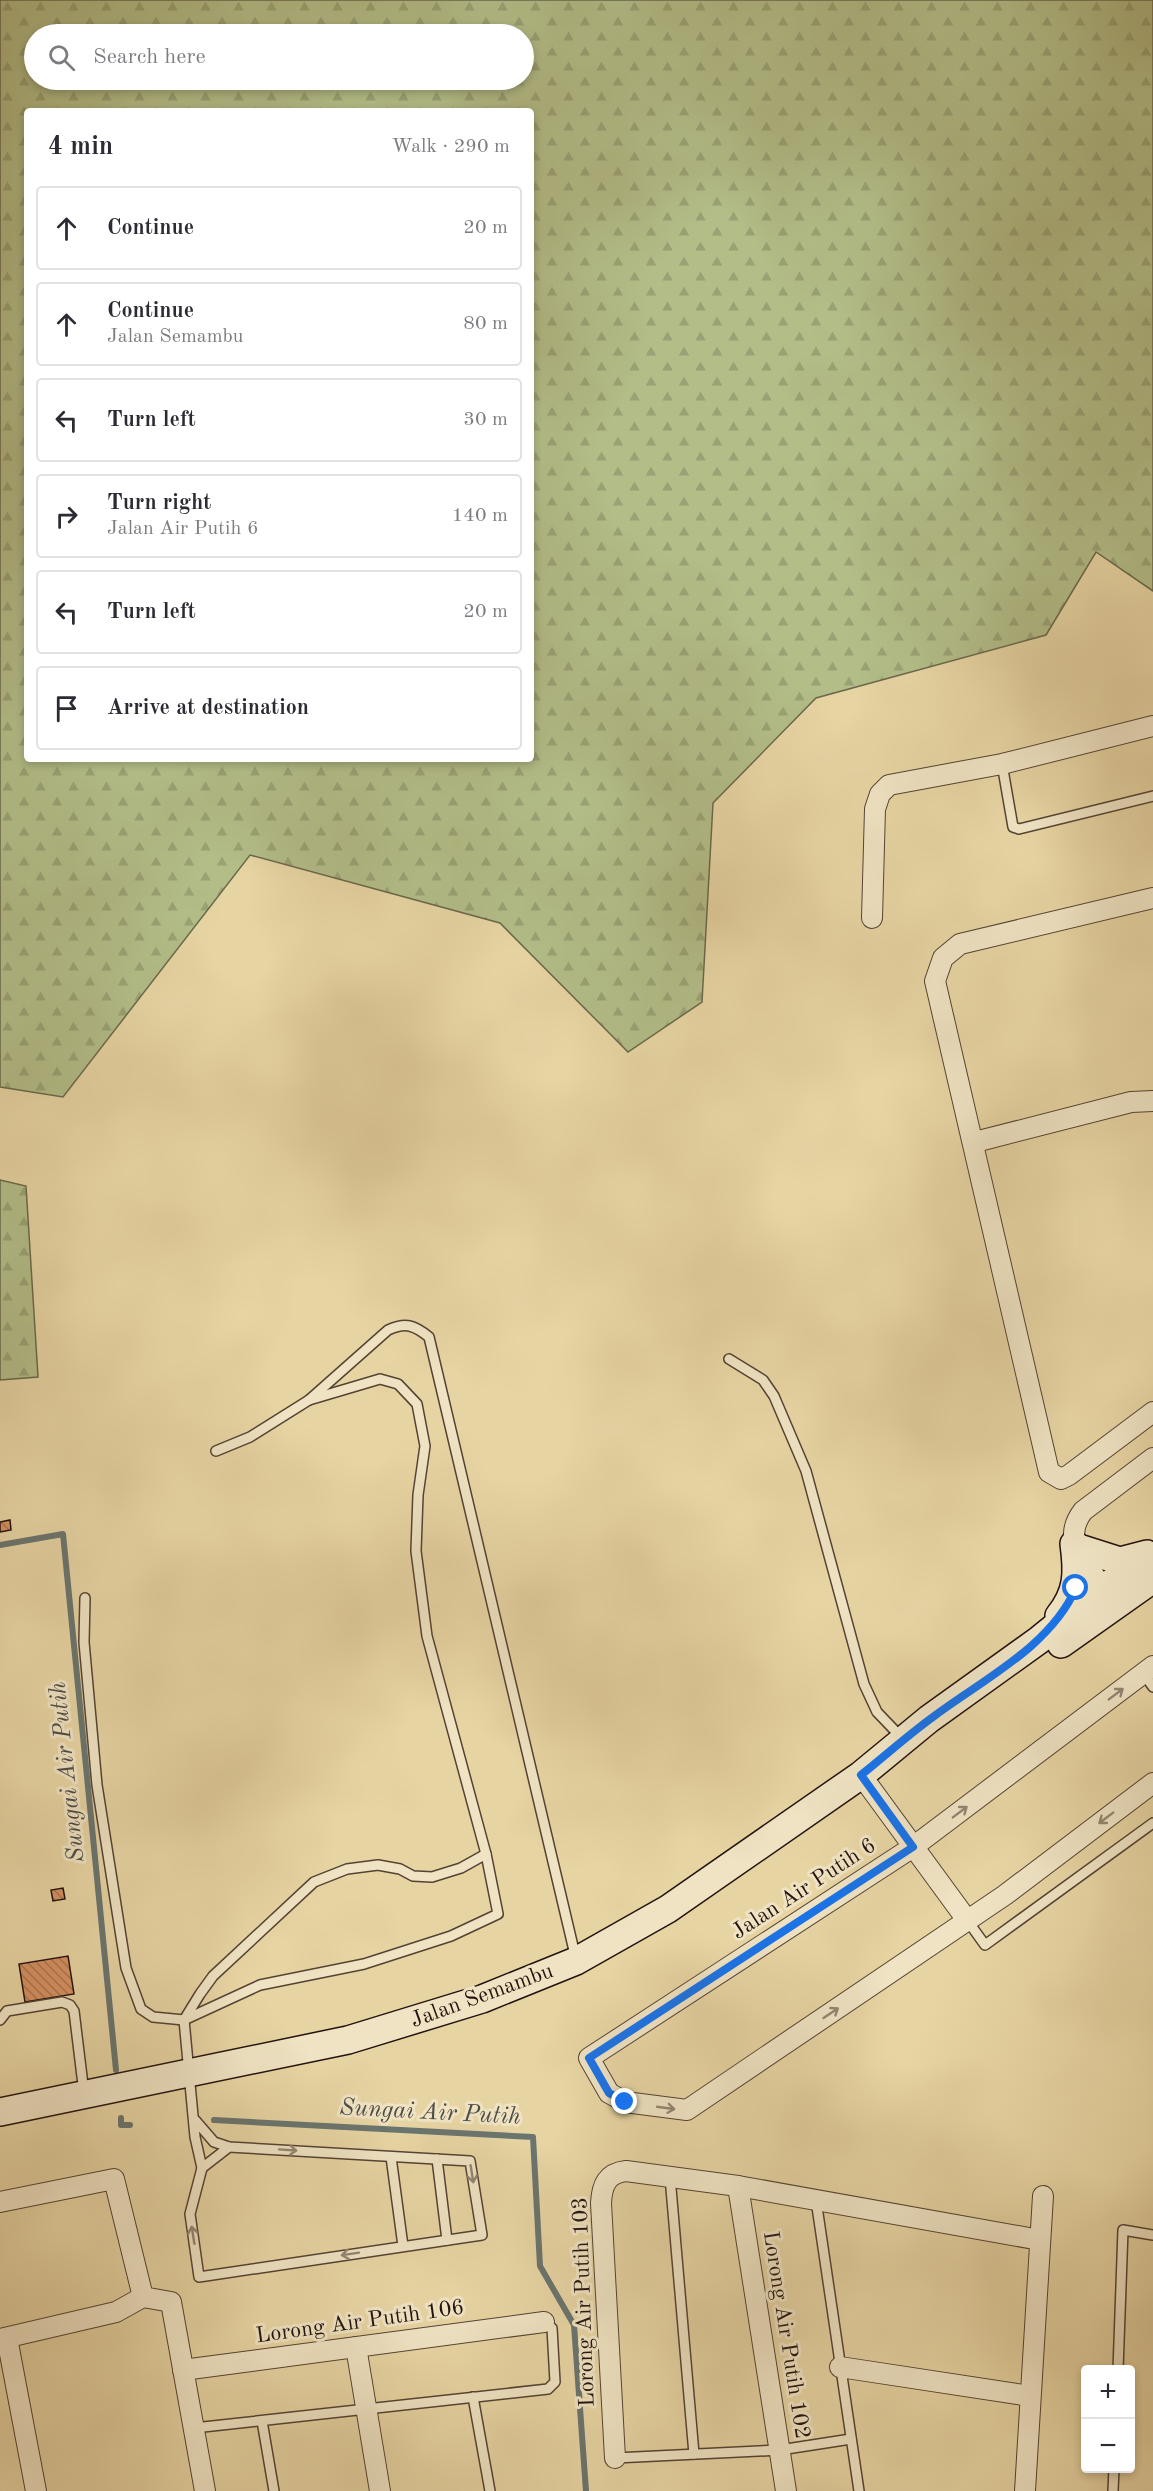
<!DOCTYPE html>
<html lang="en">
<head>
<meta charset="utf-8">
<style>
  :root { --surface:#fff; --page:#f2f2f3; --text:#2b2b33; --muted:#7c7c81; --line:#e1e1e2 }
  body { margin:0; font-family:"Old Standard TT",serif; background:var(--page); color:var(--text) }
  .controls { position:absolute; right:18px; bottom:18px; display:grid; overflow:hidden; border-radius:6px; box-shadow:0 3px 9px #0003 }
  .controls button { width:54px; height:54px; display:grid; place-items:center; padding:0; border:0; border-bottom:2px solid var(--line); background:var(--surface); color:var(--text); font:30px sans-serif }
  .stop { position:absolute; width:18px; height:18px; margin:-14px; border:4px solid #1a73e8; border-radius:50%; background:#fff }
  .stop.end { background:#1a73e8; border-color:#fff; box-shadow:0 2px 6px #0008 }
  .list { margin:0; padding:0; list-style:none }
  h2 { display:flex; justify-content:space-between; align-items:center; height:78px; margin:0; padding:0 24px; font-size:26px }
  h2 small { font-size:20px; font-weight:400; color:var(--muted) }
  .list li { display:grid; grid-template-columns:39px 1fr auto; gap:18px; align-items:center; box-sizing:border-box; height:84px; margin:0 12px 12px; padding:0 12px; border:2px solid var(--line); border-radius:6px }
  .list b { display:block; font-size:22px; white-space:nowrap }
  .list p { margin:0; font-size:20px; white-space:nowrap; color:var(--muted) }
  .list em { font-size:20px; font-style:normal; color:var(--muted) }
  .icon { flex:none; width:33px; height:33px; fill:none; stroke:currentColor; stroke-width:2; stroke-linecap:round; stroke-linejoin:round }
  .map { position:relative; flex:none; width:1153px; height:2491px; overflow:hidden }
  .search { position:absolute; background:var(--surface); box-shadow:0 3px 9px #0003; left:24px; top:24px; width:510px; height:66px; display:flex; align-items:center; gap:15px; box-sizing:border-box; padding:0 21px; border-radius:33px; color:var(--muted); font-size:22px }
  .panel { position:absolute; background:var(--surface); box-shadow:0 3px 9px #0003; left:24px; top:108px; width:510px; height:654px; border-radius:6px }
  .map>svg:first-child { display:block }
  .forest { fill:url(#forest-firs); stroke:#6a684b; stroke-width:1.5; fill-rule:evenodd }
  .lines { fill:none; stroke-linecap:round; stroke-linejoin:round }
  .stream { stroke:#6a756f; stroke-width:6 }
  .building { fill:url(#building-back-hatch); stroke:#23130e; stroke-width:1.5 }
  .lane-casing { stroke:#544333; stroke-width:12 }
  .street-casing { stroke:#544333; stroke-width:22 }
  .secondary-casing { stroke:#23130e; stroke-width:30 }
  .lane { stroke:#efe3c3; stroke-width:9 }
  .street { stroke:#efe3c3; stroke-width:20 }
  .secondary { stroke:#efe3c3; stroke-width:27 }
  .oneway { stroke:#938572 }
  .route { stroke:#1a73e8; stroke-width:8 }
  .labels { text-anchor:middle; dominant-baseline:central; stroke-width:6; stroke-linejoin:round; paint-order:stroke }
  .street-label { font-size:22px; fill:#23130e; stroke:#efe3c3 }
  .water-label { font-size:24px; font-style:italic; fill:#4d4c47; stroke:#efe3c3 }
</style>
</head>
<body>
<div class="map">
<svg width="1153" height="2491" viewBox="0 0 1153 2491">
  <defs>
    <pattern id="forest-firs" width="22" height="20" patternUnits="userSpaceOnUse" patternTransform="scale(1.5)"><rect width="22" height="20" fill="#b2bd88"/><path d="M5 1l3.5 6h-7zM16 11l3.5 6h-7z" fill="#99a274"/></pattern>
    <pattern id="building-back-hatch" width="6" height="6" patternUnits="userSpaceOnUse" patternTransform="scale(1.5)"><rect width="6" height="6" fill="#d69263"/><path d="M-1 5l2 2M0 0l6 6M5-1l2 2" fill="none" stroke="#ad7650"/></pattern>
  </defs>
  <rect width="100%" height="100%" fill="#e7d4a3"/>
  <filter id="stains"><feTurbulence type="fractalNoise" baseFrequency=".00333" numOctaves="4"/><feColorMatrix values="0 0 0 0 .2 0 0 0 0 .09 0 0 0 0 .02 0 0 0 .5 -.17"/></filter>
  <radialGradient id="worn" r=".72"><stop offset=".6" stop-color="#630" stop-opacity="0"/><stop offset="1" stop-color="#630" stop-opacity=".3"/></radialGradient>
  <g class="forest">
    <path d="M0 0H1153V591L1096 552 1046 635 816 698 713 803 702 1002 628 1052 500 923 250 855 63 1097 0 1087ZM34 34H524V80H34ZM27 111H531V759H27Z"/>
    <path d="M0 1180 26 1186 38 1377 0 1380Z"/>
  </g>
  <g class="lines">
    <g class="stream">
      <path d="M0 1545 63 1534 116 2070"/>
      <path d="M121 2118V2125H130"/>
      <path d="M214 2120 533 2137 540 2266 574 2325 586 2491"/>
    </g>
  </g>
  <g class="building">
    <path d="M10 1520 11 1530 0 1532V1522Z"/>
    <path d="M63 1888 65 1899 53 1901 51 1890Z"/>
    <path d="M68 1956 74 1994 25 2002 19 1964Z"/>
  </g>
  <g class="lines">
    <g class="lane-casing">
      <g id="lane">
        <path d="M1002 764 1013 827 1019 829 1153 796"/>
        <path d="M729 1359 763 1380 774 1396 806 1471 864 1684 877 1712 901 1737"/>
        <path d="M216 1451 250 1437 309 1400 388 1330C406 1322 414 1325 429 1337L576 1959"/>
        <path d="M85 1598 84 1642 97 1785 126 1968 141 2009 153 2017 184 2020 260 1985 364 1964 451 1936 498 1914 486 1854 427 1636 416 1551 418 1495 425 1446 417 1404 398 1384 380 1379 309 1400"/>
        <path d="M1143 1673 1153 1687"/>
        <path d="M967 1920 985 1945 1153 1823"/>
        <path d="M0 2020 7 2011 62 2002 70 2005 74 2011 84 2093"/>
        <path d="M195 2120 214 2142 229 2147 470 2161 482 2235 199 2277 190 2214 202 2168 195 2137 184 2020 200 1994 213 1976 314 1882 347 1869 378 1865 400 1869 413 1876 432 1877 461 1868 486 1854"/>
        <path d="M391 2157 403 2246"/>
        <path d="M437 2159 447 2240"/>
        <path d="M202 2168 229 2147"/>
        <path d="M670 2177 694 2454"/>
        <path d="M816 2200 859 2491"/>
        <path d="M1118 2370 1123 2230 1153 2235"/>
        <path d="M473 2397 490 2491"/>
        <path d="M262 2421 274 2491"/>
        <path d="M194 2428 548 2389 555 2382 552 2328 544 2322"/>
        <path d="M615 2458 780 2450 851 2439"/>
        <path d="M1113 2491 1114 2468"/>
      </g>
    </g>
    <g class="street-casing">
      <g id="street">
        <path d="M1153 898 960 944 943 958 935 981 1049 1472 1061 1479 1069 1475 1153 1412"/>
        <path d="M872 918 875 809 880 794 889 785 1002 764 1153 726"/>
        <path d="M975 1142 1131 1102 1153 1101"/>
        <path d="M1103 1588C1086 1562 1060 1541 1083 1511L1153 1458"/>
        <path d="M1153 1666 913 1847 589 2058 609 2093 625 2102 687 2110 1005 1895 1153 1783"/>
        <path d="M861 1775 967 1920"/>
        <path d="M738 2186 786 2491"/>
        <path d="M0 2202 114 2179 143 2297 171 2302 205 2491"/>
        <path d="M7 2338 36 2491"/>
        <path d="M0 2339 116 2312 143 2297"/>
        <path d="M356 2347 380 2491"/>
        <path d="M840 2367 1030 2396"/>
        <path d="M183 2370 544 2322"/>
        <path d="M615 2458 601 2203C602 2185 607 2173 626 2171L738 2186 1040 2240"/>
        <path d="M1025 2491 1043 2196"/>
      </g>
    </g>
    <g class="secondary-casing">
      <g id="secondary">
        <path d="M1076 1547 1120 1561 1147 1554"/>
        <path d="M1059 1616C1078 1592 1078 1573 1074 1544"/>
        <path d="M1061 1644 1153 1579"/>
        <path d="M0 2112 348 2040 482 1999 576 1961 668 1909 861 1775 929 1719 1039 1640 1103 1588 1153 1556"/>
      </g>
    </g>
    <use href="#lane" class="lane"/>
    <use href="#street" class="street"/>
    <use href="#secondary" class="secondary"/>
  </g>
  <defs><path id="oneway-shaft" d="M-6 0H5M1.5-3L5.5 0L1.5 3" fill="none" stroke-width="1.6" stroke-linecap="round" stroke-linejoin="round" transform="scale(1.5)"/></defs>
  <g class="oneway">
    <use href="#oneway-shaft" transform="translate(1116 1694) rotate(-37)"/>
    <use href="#oneway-shaft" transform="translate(960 1812) rotate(-37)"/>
    <use href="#oneway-shaft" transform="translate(1106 1818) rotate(143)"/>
    <use href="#oneway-shaft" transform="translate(831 2013) rotate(-34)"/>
    <use href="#oneway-shaft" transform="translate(666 2108) rotate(8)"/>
    <use href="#oneway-shaft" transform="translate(288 2150) rotate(4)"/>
    <use href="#oneway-shaft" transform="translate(472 2174) rotate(81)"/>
    <use href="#oneway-shaft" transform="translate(193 2235) rotate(-99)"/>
    <use href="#oneway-shaft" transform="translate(350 2254) rotate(171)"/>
  </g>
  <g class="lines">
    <path class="route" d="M625 2102 609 2093 589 2058 913 1847 861 1775C885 1756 908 1735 933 1717 982 1680 1050 1647 1076 1588"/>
  </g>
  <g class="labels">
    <g class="street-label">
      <text transform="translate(804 1889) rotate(-33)">Jalan Air Putih 6</text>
      <text transform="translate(482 1996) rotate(-20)">Jalan Semambu</text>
      <text transform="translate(584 2302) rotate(-92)">Lorong Air Putih 103</text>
      <text transform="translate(360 2322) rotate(-8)">Lorong Air Putih 106</text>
      <text transform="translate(786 2335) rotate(81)">Lorong Air Putih 102</text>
    </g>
    <g class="water-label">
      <text transform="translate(68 1772) rotate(-96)">Sungai Air Putih</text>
      <text transform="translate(430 2113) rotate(3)">Sungai Air Putih</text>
    </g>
  </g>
  <rect width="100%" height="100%" filter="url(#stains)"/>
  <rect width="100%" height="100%" fill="url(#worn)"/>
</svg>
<div class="controls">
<button>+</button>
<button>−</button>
</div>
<div class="stop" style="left:1076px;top:1588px"></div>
<div class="stop end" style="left:625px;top:2102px"></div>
<div class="search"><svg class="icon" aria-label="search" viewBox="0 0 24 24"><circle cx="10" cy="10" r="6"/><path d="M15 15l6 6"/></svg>Search here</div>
<section class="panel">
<h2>4 min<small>Walk · 290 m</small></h2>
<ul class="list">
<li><svg class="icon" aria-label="ahead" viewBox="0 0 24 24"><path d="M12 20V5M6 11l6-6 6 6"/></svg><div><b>Continue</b></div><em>20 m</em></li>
<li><svg class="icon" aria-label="ahead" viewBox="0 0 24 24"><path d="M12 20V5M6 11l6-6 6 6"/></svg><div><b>Continue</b><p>Jalan Semambu</p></div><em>80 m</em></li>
<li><svg class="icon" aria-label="left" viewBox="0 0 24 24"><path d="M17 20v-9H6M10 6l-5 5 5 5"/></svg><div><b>Turn left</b></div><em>30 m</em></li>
<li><svg class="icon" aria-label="right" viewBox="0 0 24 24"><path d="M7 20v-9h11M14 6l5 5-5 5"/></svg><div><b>Turn right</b><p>Jalan Air Putih 6</p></div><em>140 m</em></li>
<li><svg class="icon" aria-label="left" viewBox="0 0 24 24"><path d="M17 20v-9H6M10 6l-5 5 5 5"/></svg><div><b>Turn left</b></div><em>20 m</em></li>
<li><svg class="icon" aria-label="arrive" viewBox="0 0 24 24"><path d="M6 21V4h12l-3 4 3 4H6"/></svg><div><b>Arrive at destination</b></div></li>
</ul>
</section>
</div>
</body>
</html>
